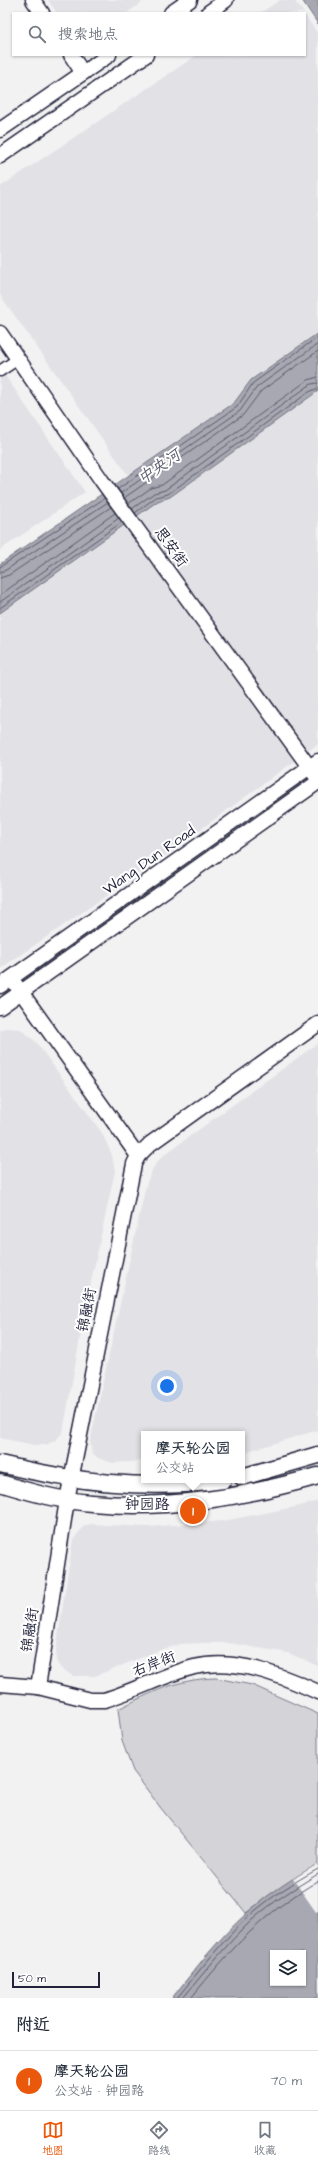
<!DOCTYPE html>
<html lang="zh">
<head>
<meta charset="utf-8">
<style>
  :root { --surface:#fff; --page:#f6f6f7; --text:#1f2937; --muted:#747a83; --line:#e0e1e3; --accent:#ea580c }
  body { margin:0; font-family:"Architects Daughter","LXGW WenKai TC",sans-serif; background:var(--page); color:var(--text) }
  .controls { position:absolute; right:12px; bottom:12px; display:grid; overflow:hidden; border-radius:0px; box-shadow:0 1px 3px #0004 }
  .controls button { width:36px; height:36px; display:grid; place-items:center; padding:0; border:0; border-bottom:1px solid var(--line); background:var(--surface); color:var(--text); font:20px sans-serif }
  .scale { position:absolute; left:12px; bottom:10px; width:88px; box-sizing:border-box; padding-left:4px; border:2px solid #22223b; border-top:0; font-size:11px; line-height:14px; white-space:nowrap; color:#22223b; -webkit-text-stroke:3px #fff; paint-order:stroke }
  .you { position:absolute; left:167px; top:1386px; width:14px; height:14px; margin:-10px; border:3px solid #fff; border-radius:50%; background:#1a73e8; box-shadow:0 0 0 6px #1a73e833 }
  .badge { display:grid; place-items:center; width:26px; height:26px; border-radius:50%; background:var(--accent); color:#fff; font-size:13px; font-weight:700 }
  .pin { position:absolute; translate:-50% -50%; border:2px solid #fff; box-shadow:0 1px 4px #0006 }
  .popup { position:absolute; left:141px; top:1431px; width:104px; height:52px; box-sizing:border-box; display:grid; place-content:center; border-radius:0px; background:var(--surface); filter:drop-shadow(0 1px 3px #0005); font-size:13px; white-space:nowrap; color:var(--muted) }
  .popup b { font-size:15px; color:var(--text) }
  .popup::after { content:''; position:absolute; left:50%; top:100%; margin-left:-8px; border:8px solid transparent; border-top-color:var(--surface) }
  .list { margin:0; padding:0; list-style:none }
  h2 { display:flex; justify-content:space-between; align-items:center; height:52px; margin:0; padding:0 16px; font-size:17px }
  h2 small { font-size:13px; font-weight:400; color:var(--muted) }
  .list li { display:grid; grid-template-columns:26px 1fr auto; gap:12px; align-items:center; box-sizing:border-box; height:60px; padding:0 16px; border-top:1px solid var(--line) }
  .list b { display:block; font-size:15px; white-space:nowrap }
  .list p { margin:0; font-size:13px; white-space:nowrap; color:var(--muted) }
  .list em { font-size:13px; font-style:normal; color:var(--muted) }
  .icon { flex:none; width:22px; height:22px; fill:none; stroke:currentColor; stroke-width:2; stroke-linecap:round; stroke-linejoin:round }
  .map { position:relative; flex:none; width:318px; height:1998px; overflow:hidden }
  .search { position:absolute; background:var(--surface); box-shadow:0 1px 3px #0004; left:12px; right:12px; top:12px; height:44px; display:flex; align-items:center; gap:10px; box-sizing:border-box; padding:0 14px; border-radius:0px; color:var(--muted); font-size:15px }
  .sheet { height:112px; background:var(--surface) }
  nav { display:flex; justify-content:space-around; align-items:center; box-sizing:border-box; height:56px; border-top:1px solid var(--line); background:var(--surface); font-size:11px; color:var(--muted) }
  nav a { display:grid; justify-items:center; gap:2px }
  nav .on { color:var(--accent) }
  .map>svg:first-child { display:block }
  .built { fill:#e2e2e6 }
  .green { fill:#d3d3d8; stroke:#7a7a8a }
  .water { fill:#a8a8b2; stroke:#727282; fill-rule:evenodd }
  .pier { fill:#f2f2f3 }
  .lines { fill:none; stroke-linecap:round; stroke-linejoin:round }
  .shore { stroke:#58586b; stroke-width:1 }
  .street-casing { stroke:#22223b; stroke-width:13 }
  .secondary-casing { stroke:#22223b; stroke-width:17 }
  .primary-casing { stroke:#22223b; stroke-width:19 }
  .street { stroke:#fff; stroke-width:10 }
  .secondary { stroke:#fff; stroke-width:14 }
  .primary { stroke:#fff; stroke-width:16 }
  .labels { text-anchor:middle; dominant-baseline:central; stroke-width:4; stroke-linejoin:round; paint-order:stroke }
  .street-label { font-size:15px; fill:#22223b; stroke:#fff }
  .water-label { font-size:16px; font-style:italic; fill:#58586b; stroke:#fff }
</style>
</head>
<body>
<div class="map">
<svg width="318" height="1998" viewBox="0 0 318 1998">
  <rect width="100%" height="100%" fill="#f2f2f3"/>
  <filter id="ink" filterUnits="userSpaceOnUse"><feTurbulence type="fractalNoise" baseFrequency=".025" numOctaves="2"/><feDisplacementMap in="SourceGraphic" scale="8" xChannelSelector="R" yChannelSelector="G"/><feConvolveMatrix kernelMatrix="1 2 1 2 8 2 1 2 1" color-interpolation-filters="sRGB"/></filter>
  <g filter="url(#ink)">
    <g class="built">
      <path d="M48 0H145L127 13H57Z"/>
      <path d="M280 0H294L304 13H260Z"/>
      <path d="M305 15 318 34V744L164 856 0 969V613L150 506 0 295V187L197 55H305Z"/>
      <path d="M0 368 85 492 0 550Z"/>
      <path d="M5 1028 20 1029 36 1042 102 1133 112 1155 115 1171 86 1305 63 1432 56 1440 46 1445H34L0 1438V1031Z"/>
      <path d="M318 1043V1430L242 1453V1434H144V1461L113 1463 100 1459 92 1454 90 1442 146 1185 151 1172 156 1163 164 1155Z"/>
      <path d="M318 1501V1666L288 1653 228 1643H204L180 1644 163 1649 95 1676H73L61 1668 57 1662 56 1650 73 1540 83 1527 90 1524 148 1527 223 1521 300 1506Z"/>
    </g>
    <path class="green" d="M216 1678 252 1685 318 1714V1865L269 1895 246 1913 160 1807 133 1771 122 1741 118 1709C152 1692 177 1679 216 1678Z"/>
    <g class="water">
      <path d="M302 0H318V24Z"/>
      <path d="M318 333V391L170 497 158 501 0 613V564L234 403 251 380Z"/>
      <path d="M318 1864V1998H172C195 1969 219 1938 247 1913 269 1893 293 1878 318 1864ZM273 1953H303V1983H273Z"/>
    </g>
    <path class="pier" d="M318 1864V1911L316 1912 293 1879Z"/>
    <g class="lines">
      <g class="shore">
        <path d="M118 489 237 407 253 383 318 337"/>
        <path d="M121 493 240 411 257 387 318 344"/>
        <path d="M124 498 243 415 261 391 318 351"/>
        <path d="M128 504 151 488 162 485 308 380 318 377"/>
        <path d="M132 509 154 493 165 490 311 384 318 383"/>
        <path d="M135 513 156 497 168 494 309 392 318 388"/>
        <path d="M0 567 105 498"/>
        <path d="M0 572 6 570 108 502"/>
        <path d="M0 578 9 575 111 507"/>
        <path d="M0 595 115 513"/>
        <path d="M0 602 119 518"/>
        <path d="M0 608 122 522"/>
        <path d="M177 1998C200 1970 223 1940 250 1915 271 1897 294 1882 318 1869"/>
        <path d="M183 1998C205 1971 227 1944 252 1920 272 1902 295 1888 318 1874"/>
        <path d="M191 1998C231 1949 263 1913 318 1881"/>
      </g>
      <g class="street-casing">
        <path id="street" d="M0 371 18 359"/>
      </g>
      <g class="secondary-casing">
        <g id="secondary">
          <path d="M33 0 42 13"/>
          <path d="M171 13 190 0"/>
          <path d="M208 13 226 0"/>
          <path d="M71 55 83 73"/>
          <path d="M0 130 109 55"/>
          <path d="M0 156 146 55"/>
          <path d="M0 333 102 481 318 779"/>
          <path d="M16 985 138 1156"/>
          <path d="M0 986 318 761"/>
          <path d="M0 1007 318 782"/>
          <path d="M0 1684 38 1687 90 1700H104C135 1691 163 1675 194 1667 236 1657 280 1675 318 1692"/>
          <path d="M38 1687 67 1500 134 1164 138 1156 150 1144 318 1024"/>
        </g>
      </g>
      <g class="primary-casing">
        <g id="primary">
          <path d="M0 1464C74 1482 147 1491 223 1480"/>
          <path d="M242 1477 318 1455"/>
          <path d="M0 1483C30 1492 61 1501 92 1503 169 1510 244 1497 318 1476"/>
        </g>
      </g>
      <use href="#street" class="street"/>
      <use href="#secondary" class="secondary"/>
      <use href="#primary" class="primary"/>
    </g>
  </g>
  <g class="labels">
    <g class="street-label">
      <text transform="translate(171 547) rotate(54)">思安街</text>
      <text transform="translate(149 860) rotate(-35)">Wang Dun Road</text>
      <text transform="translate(87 1310) rotate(-79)">锦融街</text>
      <text x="147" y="1504">钟园路</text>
      <text transform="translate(30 1630) rotate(-81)">锦融街</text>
      <text transform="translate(154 1664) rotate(-21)">右岸街</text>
    </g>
    <g class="water-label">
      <text transform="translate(159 467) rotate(-35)">中央河</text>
    </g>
  </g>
</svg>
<div class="controls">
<button><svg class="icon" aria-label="layers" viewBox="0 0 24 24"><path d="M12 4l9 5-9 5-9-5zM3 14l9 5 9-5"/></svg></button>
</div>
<div class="scale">50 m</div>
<div class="you"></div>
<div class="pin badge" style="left:193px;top:1511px">1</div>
<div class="popup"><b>摩天轮公园</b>公交站</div>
<div class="search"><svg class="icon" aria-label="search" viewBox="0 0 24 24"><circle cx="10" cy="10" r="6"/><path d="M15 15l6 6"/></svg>搜索地点</div>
</div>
<section class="sheet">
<h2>附近<small></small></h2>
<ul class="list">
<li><span class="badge">1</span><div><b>摩天轮公园</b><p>公交站 · 钟园路</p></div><em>70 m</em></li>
</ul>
</section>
<nav>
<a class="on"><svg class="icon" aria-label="map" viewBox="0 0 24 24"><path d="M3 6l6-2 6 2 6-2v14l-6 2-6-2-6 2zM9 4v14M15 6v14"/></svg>地图</a>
<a><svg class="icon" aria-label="directions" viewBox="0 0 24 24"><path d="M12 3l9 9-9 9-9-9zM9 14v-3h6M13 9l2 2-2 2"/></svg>路线</a>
<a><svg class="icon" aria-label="saved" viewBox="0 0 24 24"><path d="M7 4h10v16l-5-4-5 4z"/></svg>收藏</a>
</nav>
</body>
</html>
